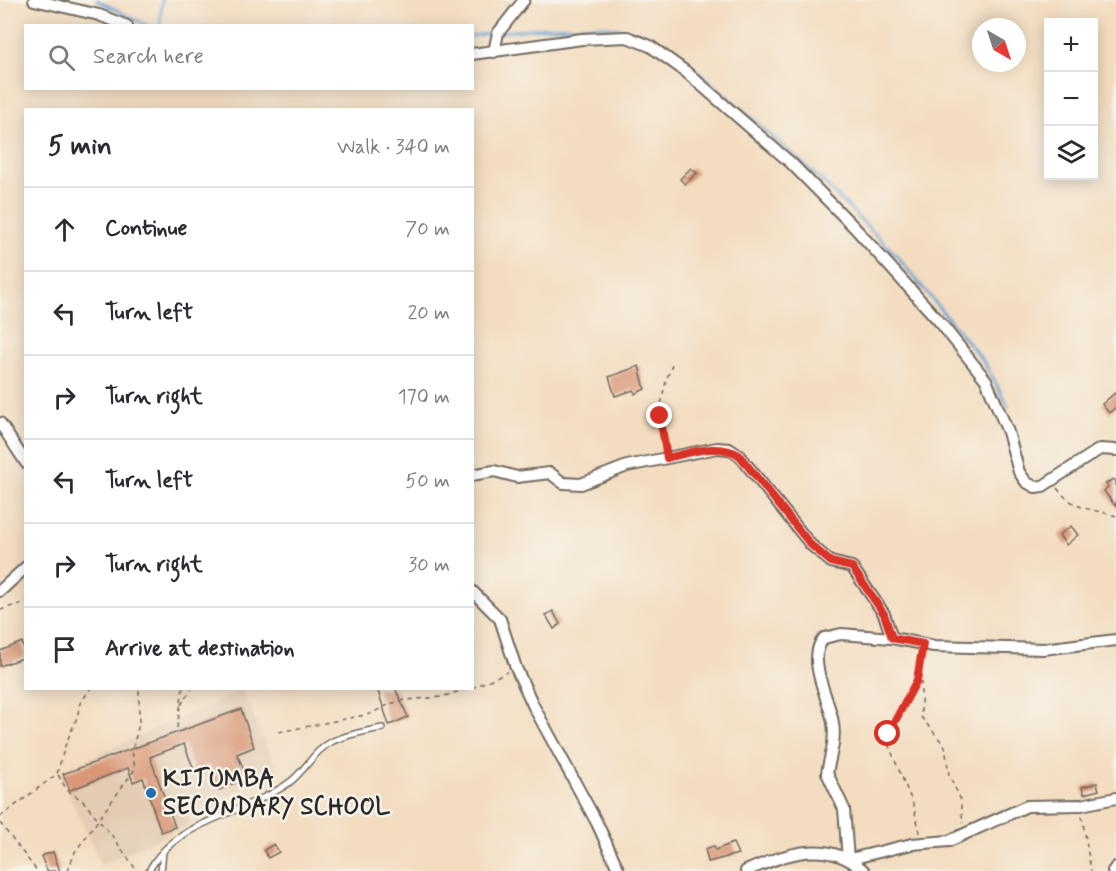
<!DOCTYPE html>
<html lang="en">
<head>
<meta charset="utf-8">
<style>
  :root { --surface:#fff; --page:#f7f7f7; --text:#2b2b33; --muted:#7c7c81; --line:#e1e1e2 }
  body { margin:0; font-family:Mynerve,sans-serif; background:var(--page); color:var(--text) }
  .controls { position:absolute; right:18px; top:18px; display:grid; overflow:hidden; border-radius:0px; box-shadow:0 3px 15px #0003 }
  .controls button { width:54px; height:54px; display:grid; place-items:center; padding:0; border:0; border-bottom:2px solid var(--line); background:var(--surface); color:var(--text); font:30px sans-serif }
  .compass { position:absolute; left:972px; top:18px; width:54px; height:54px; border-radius:50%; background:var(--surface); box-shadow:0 3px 15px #0003; rotate:141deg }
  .stop { position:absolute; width:18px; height:18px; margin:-14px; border:4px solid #d93025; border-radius:50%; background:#fff }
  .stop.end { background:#d93025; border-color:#fff; box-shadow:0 2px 6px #0008 }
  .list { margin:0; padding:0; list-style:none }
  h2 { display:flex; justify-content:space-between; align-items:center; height:78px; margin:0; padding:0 24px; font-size:26px }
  h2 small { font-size:20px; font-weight:400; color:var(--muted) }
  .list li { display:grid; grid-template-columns:39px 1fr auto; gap:18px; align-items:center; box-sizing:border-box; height:84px; padding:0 24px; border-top:2px solid var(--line) }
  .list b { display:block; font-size:22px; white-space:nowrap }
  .list em { font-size:20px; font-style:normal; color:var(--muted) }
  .icon { flex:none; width:33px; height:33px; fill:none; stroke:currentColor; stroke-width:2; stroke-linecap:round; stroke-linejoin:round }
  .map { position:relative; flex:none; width:1116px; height:871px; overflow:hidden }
  .search { position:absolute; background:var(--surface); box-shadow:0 3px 15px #0003; left:24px; top:24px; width:450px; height:66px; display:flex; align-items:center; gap:15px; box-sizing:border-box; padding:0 21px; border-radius:0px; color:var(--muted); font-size:22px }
  .panel { position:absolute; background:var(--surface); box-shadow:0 3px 15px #0003; left:24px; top:108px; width:450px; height:582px; border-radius:0px }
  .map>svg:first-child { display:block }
  .built { fill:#e3ccb3 }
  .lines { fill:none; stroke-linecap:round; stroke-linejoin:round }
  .stream { stroke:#62a1d4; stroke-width:3 }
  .building { fill:#d89575 }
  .service-casing { stroke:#71695f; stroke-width:8 }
  .minor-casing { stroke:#71695f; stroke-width:14 }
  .path { stroke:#71695f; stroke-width:1.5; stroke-dasharray:4.5 4.5; stroke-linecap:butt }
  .service { stroke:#fff; stroke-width:5 }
  .minor { stroke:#fff; stroke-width:10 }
  .route { stroke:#d93025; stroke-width:8 }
  .poi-dot { fill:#1f6fb2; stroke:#f7f3e8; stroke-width:2 }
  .labels { text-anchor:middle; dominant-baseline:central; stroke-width:5; stroke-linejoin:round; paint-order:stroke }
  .poi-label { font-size:24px; font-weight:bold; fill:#2b2b2b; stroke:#f7f3e8; text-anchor:start }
</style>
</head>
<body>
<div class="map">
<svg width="1116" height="871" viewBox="0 0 1116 871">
  <rect width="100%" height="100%" fill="#f7f3e8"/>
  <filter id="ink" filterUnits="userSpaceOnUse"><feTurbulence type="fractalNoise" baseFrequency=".0167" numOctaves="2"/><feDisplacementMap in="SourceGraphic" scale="12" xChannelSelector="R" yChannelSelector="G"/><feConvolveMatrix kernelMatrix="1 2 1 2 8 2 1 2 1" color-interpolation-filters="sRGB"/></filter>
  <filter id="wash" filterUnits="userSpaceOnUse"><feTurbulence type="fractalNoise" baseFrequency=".008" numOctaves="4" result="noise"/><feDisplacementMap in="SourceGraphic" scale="24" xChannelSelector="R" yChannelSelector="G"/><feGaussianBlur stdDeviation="1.35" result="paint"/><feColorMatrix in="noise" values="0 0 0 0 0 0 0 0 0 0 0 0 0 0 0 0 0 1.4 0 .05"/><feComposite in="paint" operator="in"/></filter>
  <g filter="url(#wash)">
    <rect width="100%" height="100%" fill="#f3dcbf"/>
    <path class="built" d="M242 690 278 773 187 813 191 824 101 865 59 772Z"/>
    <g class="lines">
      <g class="stream">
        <path d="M97 0 148 26"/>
        <path d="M160 26 162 0"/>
        <path d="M504 32 549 27 604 26 650 35 706 78 822 181 896 255 984 362 1008 406"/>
        <path d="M472 36 494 33"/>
      </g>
    </g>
    <g id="blocks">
      <g class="building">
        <path d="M691 168 697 173 685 184 680 179Z"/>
        <path d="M639 366 645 389 635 394 634 390 615 396 609 377Z"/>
        <path d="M1116 392V407L1109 413 1102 404Z"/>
        <path d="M1113 479 1116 481V507L1104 491 1108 487 1106 484Z"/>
        <path d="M1071 526 1078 535 1066 545 1059 535Z"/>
        <path d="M553 611 560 624 554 629 546 615Z"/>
        <path d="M22 642 26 657 0 666V651Z"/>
        <path d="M377 688H395L408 717 389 725Z"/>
        <path d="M241 709 254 747 237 754 247 777 219 790 208 765 194 770 184 744 150 757 175 827 161 832 143 778 133 782 128 768 70 790 63 774Z"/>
        <path d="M1097 783 1099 790 1084 794 1082 787Z"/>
        <path d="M733 843 738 854 708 862 705 849 714 846 715 850Z"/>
        <path d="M274 844 279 852 268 858 264 850Z"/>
        <path d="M53 852 60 871H47L41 856Z"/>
      </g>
    </g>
  </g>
  <g filter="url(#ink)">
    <use href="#blocks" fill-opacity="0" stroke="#71695f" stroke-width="1.5"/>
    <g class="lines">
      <g class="service-casing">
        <g id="service">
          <path d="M149 871C174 820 247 814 290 782 306 770 314 750 333 741 349 734 366 731 382 728"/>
          <path d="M161 871 163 852"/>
        </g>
      </g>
      <g class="minor-casing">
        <g id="minor">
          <path d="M34 0 99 15 127 26"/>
          <path d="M494 52 498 33 524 0"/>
          <path d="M472 54 582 39 627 37 650 46 685 71 791 163 855 228 939 321 986 380 1008 432 1019 472 1026 482 1035 487 1043 486 1100 449 1116 450"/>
          <path d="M0 423 26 463"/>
          <path d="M472 475 494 471 517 477 550 473 563 483 581 484 627 466 717 448 729 449 739 455 811 545 831 562 852 567 884 614 892 638"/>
          <path d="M0 591 26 567"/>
          <path d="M472 591 500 619 516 668 534 707 597 823 619 871"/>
          <path d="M848 859 844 809 827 773C830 756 836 741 833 723 830 700 805 659 824 638L841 634 892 638 934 646 1043 649 1116 640"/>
          <path d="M850 859 912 844 949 841 1027 806 1081 805 1116 798"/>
          <path d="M746 871C786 854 827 837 864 871"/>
          <path d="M1113 871 1116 867"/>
        </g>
      </g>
      <g class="path">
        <path d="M665 448C657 416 661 392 673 362"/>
        <path d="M1057 488C1075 511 1090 508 1116 516"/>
        <path d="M0 610 26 602"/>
        <path d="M921 672V717L945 746 949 775 960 798 963 823"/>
        <path d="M472 688 507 672"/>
        <path d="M181 705 192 688"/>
        <path d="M177 728 183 688"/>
        <path d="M279 732 370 714 390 704 405 700 441 697 470 688"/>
        <path d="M58 775 67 790 83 801 113 837 137 871"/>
        <path d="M1082 816 1091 871"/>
        <path d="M0 817 57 774 65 746 78 715 79 705 91 688"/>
        <path d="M0 823 37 871"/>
        <path d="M920 833 913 804 887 741 891 726 917 680 922 654"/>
        <path d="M68 871 75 852 135 769 132 751 139 724V688"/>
      </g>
      <use href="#service" class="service"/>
      <use href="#minor" class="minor"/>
    </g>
  </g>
  <g class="lines" filter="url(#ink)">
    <path class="route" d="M660 416 667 458C690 453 718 442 739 455L811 545 831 562 852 567 884 614 892 638 923 644 917 680 888 734"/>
  </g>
  <circle class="poi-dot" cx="151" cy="793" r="6"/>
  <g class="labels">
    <g class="poi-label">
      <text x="163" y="779">KITUMBA<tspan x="163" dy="28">SECONDARY SCHOOL</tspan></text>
    </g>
  </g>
</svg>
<div class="controls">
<button>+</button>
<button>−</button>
<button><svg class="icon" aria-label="layers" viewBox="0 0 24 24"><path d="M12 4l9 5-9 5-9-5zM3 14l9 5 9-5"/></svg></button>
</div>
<svg class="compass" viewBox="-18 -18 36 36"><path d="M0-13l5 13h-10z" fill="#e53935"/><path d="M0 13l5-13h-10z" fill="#7c7c81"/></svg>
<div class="stop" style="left:888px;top:734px"></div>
<div class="stop end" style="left:660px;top:416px"></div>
<div class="search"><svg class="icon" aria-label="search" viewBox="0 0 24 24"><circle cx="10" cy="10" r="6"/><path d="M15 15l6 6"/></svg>Search here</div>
<section class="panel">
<h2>5 min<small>Walk · 340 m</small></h2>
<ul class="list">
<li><svg class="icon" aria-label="ahead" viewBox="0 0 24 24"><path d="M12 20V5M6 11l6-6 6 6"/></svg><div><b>Continue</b></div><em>70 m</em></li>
<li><svg class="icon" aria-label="left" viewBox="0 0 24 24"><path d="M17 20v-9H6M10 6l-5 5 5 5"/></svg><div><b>Turn left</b></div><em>20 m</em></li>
<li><svg class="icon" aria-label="right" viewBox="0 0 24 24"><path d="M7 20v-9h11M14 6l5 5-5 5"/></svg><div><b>Turn right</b></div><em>170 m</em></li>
<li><svg class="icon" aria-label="left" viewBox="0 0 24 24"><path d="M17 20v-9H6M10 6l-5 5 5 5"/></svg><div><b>Turn left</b></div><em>50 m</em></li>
<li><svg class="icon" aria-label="right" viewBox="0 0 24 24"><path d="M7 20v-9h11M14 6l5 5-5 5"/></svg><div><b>Turn right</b></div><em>30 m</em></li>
<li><svg class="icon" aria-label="arrive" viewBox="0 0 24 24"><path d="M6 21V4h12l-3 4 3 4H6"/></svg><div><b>Arrive at destination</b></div></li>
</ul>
</section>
</div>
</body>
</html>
